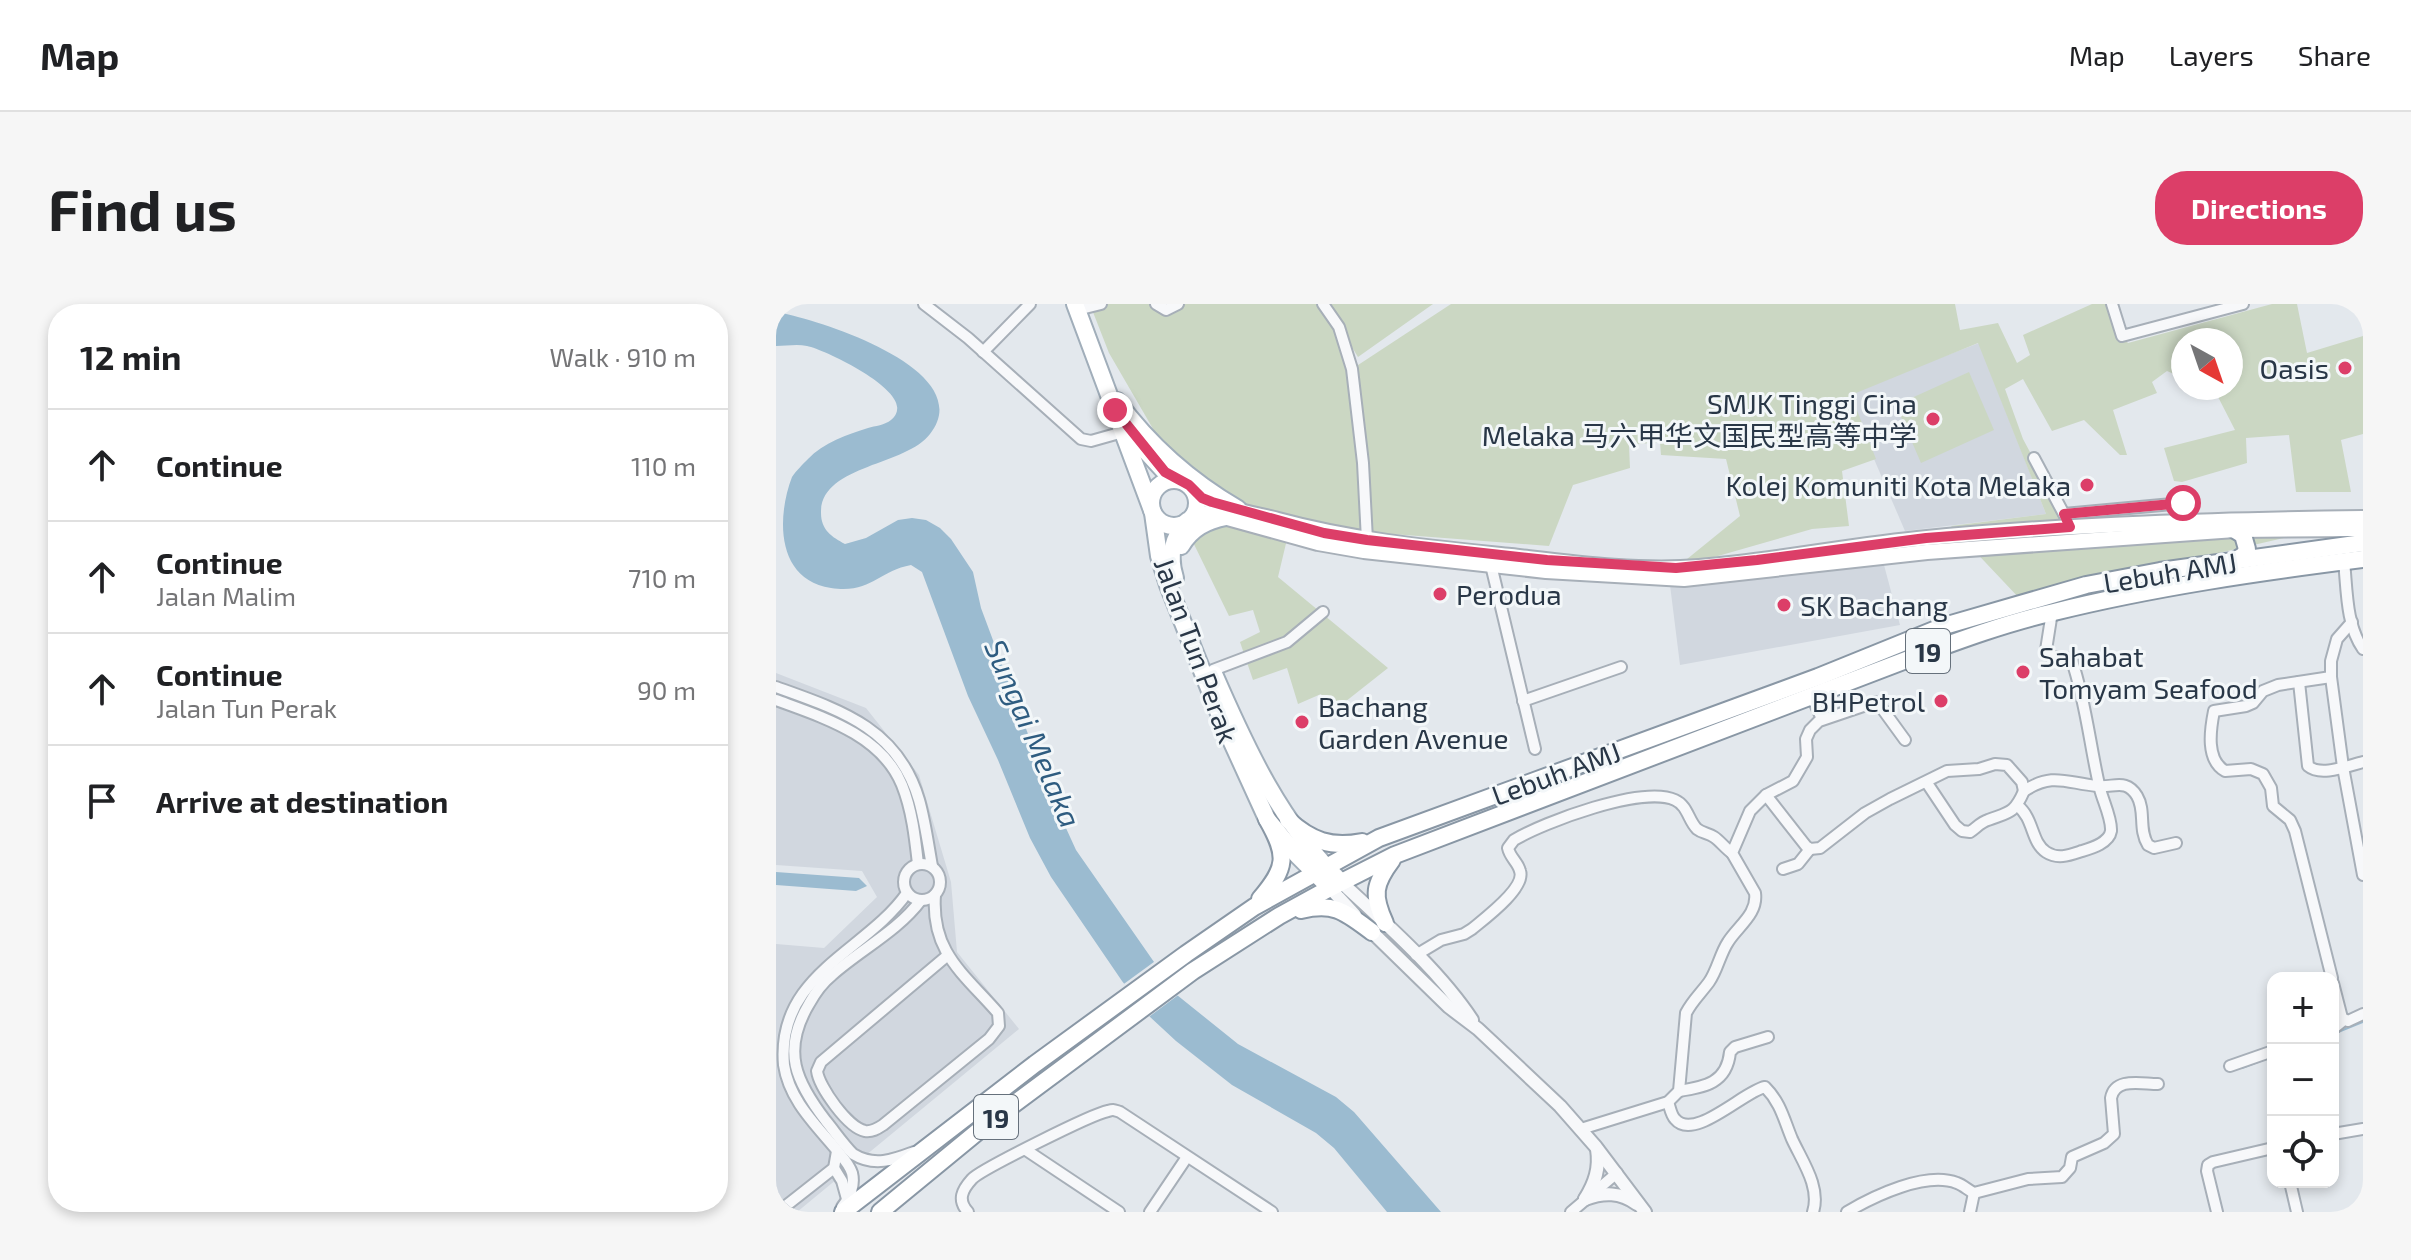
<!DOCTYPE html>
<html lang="en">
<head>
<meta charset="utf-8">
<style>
  :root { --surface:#fff; --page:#f6f6f6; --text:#202124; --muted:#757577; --line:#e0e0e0; --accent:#dc3e68 }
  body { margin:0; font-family:"Exo 2","Noto Sans SC",sans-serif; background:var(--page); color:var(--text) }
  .controls { position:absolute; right:24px; bottom:24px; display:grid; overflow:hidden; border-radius:16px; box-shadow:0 4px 12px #0003 }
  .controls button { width:72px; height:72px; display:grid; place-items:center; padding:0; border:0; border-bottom:2px solid var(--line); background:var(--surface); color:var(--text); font:40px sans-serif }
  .compass { position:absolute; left:1395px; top:24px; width:72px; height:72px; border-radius:50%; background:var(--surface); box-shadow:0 4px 12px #0003; rotate:140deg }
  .stop { position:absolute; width:24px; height:24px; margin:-18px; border:6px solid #dc3e68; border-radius:50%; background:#fff }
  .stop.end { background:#dc3e68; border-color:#fff; box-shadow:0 2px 8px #0008 }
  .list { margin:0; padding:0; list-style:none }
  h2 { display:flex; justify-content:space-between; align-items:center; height:104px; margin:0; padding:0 32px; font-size:34px }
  h2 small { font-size:26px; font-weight:400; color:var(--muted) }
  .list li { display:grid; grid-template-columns:52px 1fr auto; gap:24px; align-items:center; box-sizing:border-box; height:112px; padding:0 32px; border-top:2px solid var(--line) }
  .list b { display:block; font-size:30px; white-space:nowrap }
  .list p { margin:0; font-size:26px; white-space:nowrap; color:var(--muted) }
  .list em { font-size:26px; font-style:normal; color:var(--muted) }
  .icon { flex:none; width:44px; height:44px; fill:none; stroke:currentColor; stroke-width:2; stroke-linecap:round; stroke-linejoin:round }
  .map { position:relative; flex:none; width:1587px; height:908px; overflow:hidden; border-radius:32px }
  header { display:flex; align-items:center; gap:48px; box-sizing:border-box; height:112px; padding:0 40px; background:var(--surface); border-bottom:2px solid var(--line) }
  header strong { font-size:38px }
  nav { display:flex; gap:44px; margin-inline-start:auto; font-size:28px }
  .intro { display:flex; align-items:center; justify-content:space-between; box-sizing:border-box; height:192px; padding:0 48px }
  h1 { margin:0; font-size:56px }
  .button { padding:20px 36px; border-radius:32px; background:var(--accent); color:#fff; font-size:28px; font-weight:700 }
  main { display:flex; gap:48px; padding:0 48px }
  aside { flex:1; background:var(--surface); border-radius:32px; box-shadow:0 4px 12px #0003 }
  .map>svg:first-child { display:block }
  .built { fill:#d1d7df }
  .green { fill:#cbd7c3 }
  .water { fill:#9bbbd0 }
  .pier { fill:#e3e8ed }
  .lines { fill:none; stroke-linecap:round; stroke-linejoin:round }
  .stream { stroke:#9bbbd0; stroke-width:2 }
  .minor-casing { stroke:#a7afb8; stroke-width:14 }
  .tertiary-casing { stroke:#a7afb8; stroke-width:16 }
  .secondary-casing { stroke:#a7afb8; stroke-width:18 }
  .primary-casing { stroke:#a1aeba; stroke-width:20 }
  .trunk-casing { stroke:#8997a5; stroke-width:20 }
  .minor { stroke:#f7f8fa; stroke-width:10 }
  .tertiary { stroke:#f7f8fa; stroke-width:12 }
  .secondary { stroke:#fff; stroke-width:14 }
  .primary { stroke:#fff; stroke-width:16 }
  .trunk { stroke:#fff; stroke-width:16 }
  .route { stroke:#dc3e68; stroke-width:10 }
  .poi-dot { fill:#dc3e68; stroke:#f3f7f9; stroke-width:3 }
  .labels { text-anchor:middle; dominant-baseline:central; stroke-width:6; stroke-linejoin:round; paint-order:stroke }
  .shield { fill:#f3f7f9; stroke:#66717c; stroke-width:2 }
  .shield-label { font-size:26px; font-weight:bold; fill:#293747 }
  .poi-label { font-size:28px; fill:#293747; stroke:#f3f7f9; text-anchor:end }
  .street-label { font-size:28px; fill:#293747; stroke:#f3f7f9 }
  .water-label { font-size:30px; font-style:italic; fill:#2e5c80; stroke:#f3f7f9 }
</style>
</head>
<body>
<header>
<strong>Map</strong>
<nav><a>Map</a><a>Layers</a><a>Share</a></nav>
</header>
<div class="intro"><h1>Find us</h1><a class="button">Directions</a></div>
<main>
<aside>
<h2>12 min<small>Walk · 910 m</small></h2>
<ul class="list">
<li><svg class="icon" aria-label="ahead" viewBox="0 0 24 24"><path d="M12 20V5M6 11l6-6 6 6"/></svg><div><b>Continue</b></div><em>110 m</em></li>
<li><svg class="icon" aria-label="ahead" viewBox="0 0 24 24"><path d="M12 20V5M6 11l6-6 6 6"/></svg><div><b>Continue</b><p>Jalan Malim</p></div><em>710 m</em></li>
<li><svg class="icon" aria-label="ahead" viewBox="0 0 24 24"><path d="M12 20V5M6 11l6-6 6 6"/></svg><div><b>Continue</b><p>Jalan Tun Perak</p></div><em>90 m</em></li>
<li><svg class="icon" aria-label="arrive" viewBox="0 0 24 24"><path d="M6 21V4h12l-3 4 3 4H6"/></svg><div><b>Arrive at destination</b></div></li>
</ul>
</aside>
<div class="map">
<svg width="1587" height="908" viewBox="0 0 1587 908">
  <rect width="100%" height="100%" fill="#e3e8ed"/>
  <g class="built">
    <path d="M1203 39 1270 210 1129 227 1070 90Z"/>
    <path d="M1108 261 1124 321 904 361 894 281Z"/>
    <path d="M0 369 90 404 143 471 175 578 181 648 243 725 21 908H0V640L48 644 101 593 86 567 0 561Z"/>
  </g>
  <g class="green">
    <path d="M323 0H657L582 53 566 27 576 65 675 0H1179L1184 26 1222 19 1241 59 1254 51 1247 31 1316 0H1336L1346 32 1352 39 1496 0H1521L1531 49 1587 32V130L1565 136 1575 188H1520L1513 131 1470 134 1471 159 1406 178 1398 177 1388 144 1459 126 1440 89 1428 84H1455V36H1407V74L1391 67 1376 78 1381 89 1337 106 1351 151H1344L1308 116 1276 127 1247 75 1229 85 1247 135 1294 223 1296 238 1547 225 1244 295 1175 222 1270 210 1202 39 1075 91 1100 155 1066 167 1073 222 1036 225 900 264 964 212 950 155 885 151 884 138 853 141 854 164 797 181 773 242 590 228 512 231 502 273 612 364 555 409 545 390 522 400 511 364 477 376 464 338 484 328 477 306 453 312 413 230 444 200 380 130 333 49 315 3Z"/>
    <path d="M1193 68 1218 126 1145 159 1120 101Z"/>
  </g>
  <g class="water">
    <path d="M0 8C42 15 204 66 154 130 130 162 44 161 45 209 45 226 56 233 69 240L90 234 122 216 136 214 150 216 164 224 175 235 197 268 205 304 274 489 300 546 401 691 462 740 560 793 578 808 665 908H611L558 844 540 829 456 781 400 737 373 712 346 677 275 573 254 534 222 456 192 392 146 268 135 261C102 267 95 290 55 284 1 276 0 215 16 173 20 167 27 160 32 155 47 139 72 130 92 124 99 122 109 121 115 116 118 114 121 109 121 106 126 83 50 46 31 42 21 40 10 42 0 42Z"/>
    <path d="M0 568 83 574 91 582 80 587 0 581Z"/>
  </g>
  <path class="pier" d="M382 655 405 689 370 715 345 682Z"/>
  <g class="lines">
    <g class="stream">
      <path d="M1562 728 1587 718"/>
      <path d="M1466 764 1495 753"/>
    </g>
    <g class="minor-casing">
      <g id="minor">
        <path d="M148 0 192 34 305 135 315 137 347 128"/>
        <path d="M380 0 390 6 402 0"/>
        <path d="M547 0 563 23 576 65 587 159 591 236"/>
        <path d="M1336 0 1346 32 1467 0"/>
        <path d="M301 6 325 0"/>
        <path d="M207 48 254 0"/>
        <path d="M1258 154 1290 214"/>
        <path d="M1288 210 1407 199 1411 218"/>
        <path d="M1568 257C1571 286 1570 321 1587 345"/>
        <path d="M715 261 759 445"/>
        <path d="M1576 318 1561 335 1555 357V373L1567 463 1587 571"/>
        <path d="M437 366 511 338 547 308"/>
        <path d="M1555 373 1502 381 1487 387 1477 399 1470 402 1438 407C1434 427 1430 456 1449 467L1475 465 1487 470 1495 484 1497 502 1514 516 1519 527 1556 674"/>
        <path d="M1523 378 1532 462C1545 473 1571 462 1587 458"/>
        <path d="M0 383C64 406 122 424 143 496 149 517 152 540 156 562"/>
        <path d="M1036 393 1046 415"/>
        <path d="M0 396C46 413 106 431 126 481 136 506 139 533 142 560"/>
        <path d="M747 397 845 363"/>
        <path d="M1151 479 1179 521 1186 527 1194 528C1200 524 1205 518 1212 516 1233 508 1238 510 1248 487 1277 468 1290 479 1321 482 1338 484 1350 474 1361 492 1370 507 1362 525 1372 541L1378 544 1400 539"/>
        <path d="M990 491 1017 477 1031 453 1030 435 1034 426 1043 417 1099 398 1105 403 1129 436"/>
        <path d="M1242 502C1258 515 1255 538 1270 548 1282 556 1294 551 1306 547 1316 544 1333 539 1335 527 1336 515 1327 497 1324 485 1314 443 1310 398 1296 357L1291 354 1275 353 1270 346 1276 308"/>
        <circle cx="146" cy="578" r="18"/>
        <path d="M1007 565 1022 560 1034 545"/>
        <path d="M159 591C155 648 187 669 222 709L223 722 213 735 107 821C101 825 96 828 89 827 72 824 43 783 41 767L45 758 172 651"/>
        <path d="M640 651 665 636 688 630 696 625C708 615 750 584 744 567 742 558 734 554 732 544L738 536C768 518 867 481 899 496 912 502 912 516 921 525 926 529 932 529 938 533 944 537 949 544 956 549"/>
        <path d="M1557 679 1566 714 1572 717 1587 710"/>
        <path d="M1557 725 1568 716"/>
        <path d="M1454 762 1497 747"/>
        <path d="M903 787C929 783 951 779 954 748L959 743 992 733"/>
        <path d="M892 798C894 803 895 811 899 815 918 838 968 787 989 783 1005 799 1008 816 1016 835 1026 857 1045 883 1037 908"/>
        <path d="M805 825 892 798 903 787 910 709C916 697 925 689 933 678 941 667 944 650 952 638 962 622 982 610 979 589L956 549 974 507 990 491 1030 542 1034 545 1044 544 1089 509 1114 495 1171 467 1203 465 1219 460 1231 461 1246 478 1248 487"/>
        <path d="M1557 830 1587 825"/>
        <path d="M250 846 343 908"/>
        <path d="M138 848C117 856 98 863 77 850 67 840 59 828 50 817 20 778 5 747 33 700 39 689 46 679 56 671 84 646 122 627 145 596"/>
        <path d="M58 864 66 877 71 895"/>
        <path d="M1514 878 1521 908"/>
        <path d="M66 903C74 894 79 881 76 869 73 859 65 852 59 844 38 819 13 795 8 761 0 670 90 648 131 589"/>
        <path d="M2 908 58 864 61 847"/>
        <path d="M192 908C181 896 186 886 196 875 204 866 316 810 332 807 338 805 338 806 344 808L496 908"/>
        <path d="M374 908 411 853"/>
        <path d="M795 908 841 869"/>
        <path d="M1071 908C1098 892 1150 867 1181 879 1187 881 1192 886 1198 889L1252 875 1286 873 1294 864 1296 853 1328 839 1338 830 1335 794C1339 773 1365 780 1382 780"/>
        <path d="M1194 908 1198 889"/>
        <path d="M1441 908 1431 867 1432 861 1437 858 1497 844"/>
      </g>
    </g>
    <g class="tertiary-casing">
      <g id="tertiary">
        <path d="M565 578C609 619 663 666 696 716"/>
        <path d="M554 584 579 611"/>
        <path d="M592 624 673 703 702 725 784 802 820 843 869 908"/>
        <path d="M809 895C828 888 844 888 861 900"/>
        <path d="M809 895C819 879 824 864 821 845"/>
      </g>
    </g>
    <g class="secondary-casing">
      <g id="secondary">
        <path d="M417 187C434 203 479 210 502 216 579 237 657 244 735 252 796 259 861 268 923 263 999 257 1075 241 1151 234 1296 220 1442 216 1587 214"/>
        <path d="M415 213 428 210H437L542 239 588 247 770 267 908 275 1151 248 1459 226 1587 225"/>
      </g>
    </g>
    <g class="primary-casing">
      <g id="primary">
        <path d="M299 0 377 209 383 252 392 281 444 412 491 515 520 550 554 584"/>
        <path d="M341 97C374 142 414 177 462 205"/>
        <path d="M366 143 389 168 400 176"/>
        <circle cx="398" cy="199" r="23"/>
        <path d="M405 242C416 224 430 217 450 213"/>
        <path d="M399 274C392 252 396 234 411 217"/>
        <path d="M438 370C471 446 505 520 565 578"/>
      </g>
    </g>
    <g class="trunk-casing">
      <g id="trunk">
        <path d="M1458 257 1468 251 1471 245 1467 231 1459 226"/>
        <path d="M512 516C535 537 555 544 586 538"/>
        <path d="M484 595C511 563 512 552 491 515"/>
        <path d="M525 606C559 598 569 608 596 628"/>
        <path d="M609 619C596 591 598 580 616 556"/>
        <path d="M67 908 259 760 410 650 478 603 603 534 1042 373 1168 322 1310 281 1384 267 1587 239"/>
        <path d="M104 908 211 820 417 667 503 612 554 584 619 551 1138 353C1184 336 1230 319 1278 308 1379 283 1484 268 1587 255"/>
      </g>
    </g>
    <use href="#minor" class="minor"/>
    <use href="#tertiary" class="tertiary"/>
    <use href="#secondary" class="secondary"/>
    <use href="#primary" class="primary"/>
    <use href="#trunk" class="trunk"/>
  </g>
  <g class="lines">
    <path class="route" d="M339 106 389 168 413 181 426 194 436 198 548 229 591 236 771 256 900 264 981 256 1150 234 1294 223 1288 210 1407 199"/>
  </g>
  <g class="poi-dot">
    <circle cx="1569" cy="64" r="8"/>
    <circle cx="1157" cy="115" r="8"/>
    <circle cx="1311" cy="181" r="8"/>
    <circle cx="664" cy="290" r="8"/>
    <circle cx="1008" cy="301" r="8"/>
    <circle cx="1247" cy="368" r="8"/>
    <circle cx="1165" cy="397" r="8"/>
    <circle cx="526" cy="418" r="8"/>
  </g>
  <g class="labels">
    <g class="shield">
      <rect x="1130" y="325" width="44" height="44" rx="6"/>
      <rect x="198" y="791" width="44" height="44" rx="6"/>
    </g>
    <g class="shield-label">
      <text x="1152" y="347">19</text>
      <text x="220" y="813">19</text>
    </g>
    <g class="poi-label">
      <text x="1553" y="64">Oasis</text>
      <text x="1141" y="99">SMJK Tinggi Cina<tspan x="1141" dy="32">Melaka 马六甲华文国民型高等中学</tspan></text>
      <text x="1295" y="181">Kolej Komuniti Kota Melaka</text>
      <text x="680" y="290" text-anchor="start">Perodua</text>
      <text x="1024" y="301" text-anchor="start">SK Bachang</text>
      <text x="1263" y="352" text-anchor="start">Sahabat<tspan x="1263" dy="32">Tomyam Seafood</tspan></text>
      <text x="1149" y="397">BHPetrol</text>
      <text x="542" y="402" text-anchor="start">Bachang<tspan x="542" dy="32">Garden Avenue</tspan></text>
    </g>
    <g class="street-label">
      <text transform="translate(1394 268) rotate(-9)">Lebuh AMJ</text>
      <text transform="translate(421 346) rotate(70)">Jalan Tun Perak</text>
      <text transform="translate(780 469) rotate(-20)">Lebuh AMJ</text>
    </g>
    <g class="water-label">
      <text transform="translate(258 429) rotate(67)">Sungai Melaka</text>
    </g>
  </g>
</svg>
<div class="controls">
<button>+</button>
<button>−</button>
<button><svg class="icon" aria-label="locate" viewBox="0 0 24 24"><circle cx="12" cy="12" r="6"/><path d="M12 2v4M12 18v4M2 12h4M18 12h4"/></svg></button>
</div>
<svg class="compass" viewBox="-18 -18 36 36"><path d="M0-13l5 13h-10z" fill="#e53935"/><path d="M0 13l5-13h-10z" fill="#757577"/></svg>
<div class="stop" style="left:1407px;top:199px"></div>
<div class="stop end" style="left:339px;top:106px"></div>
</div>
</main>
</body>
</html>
